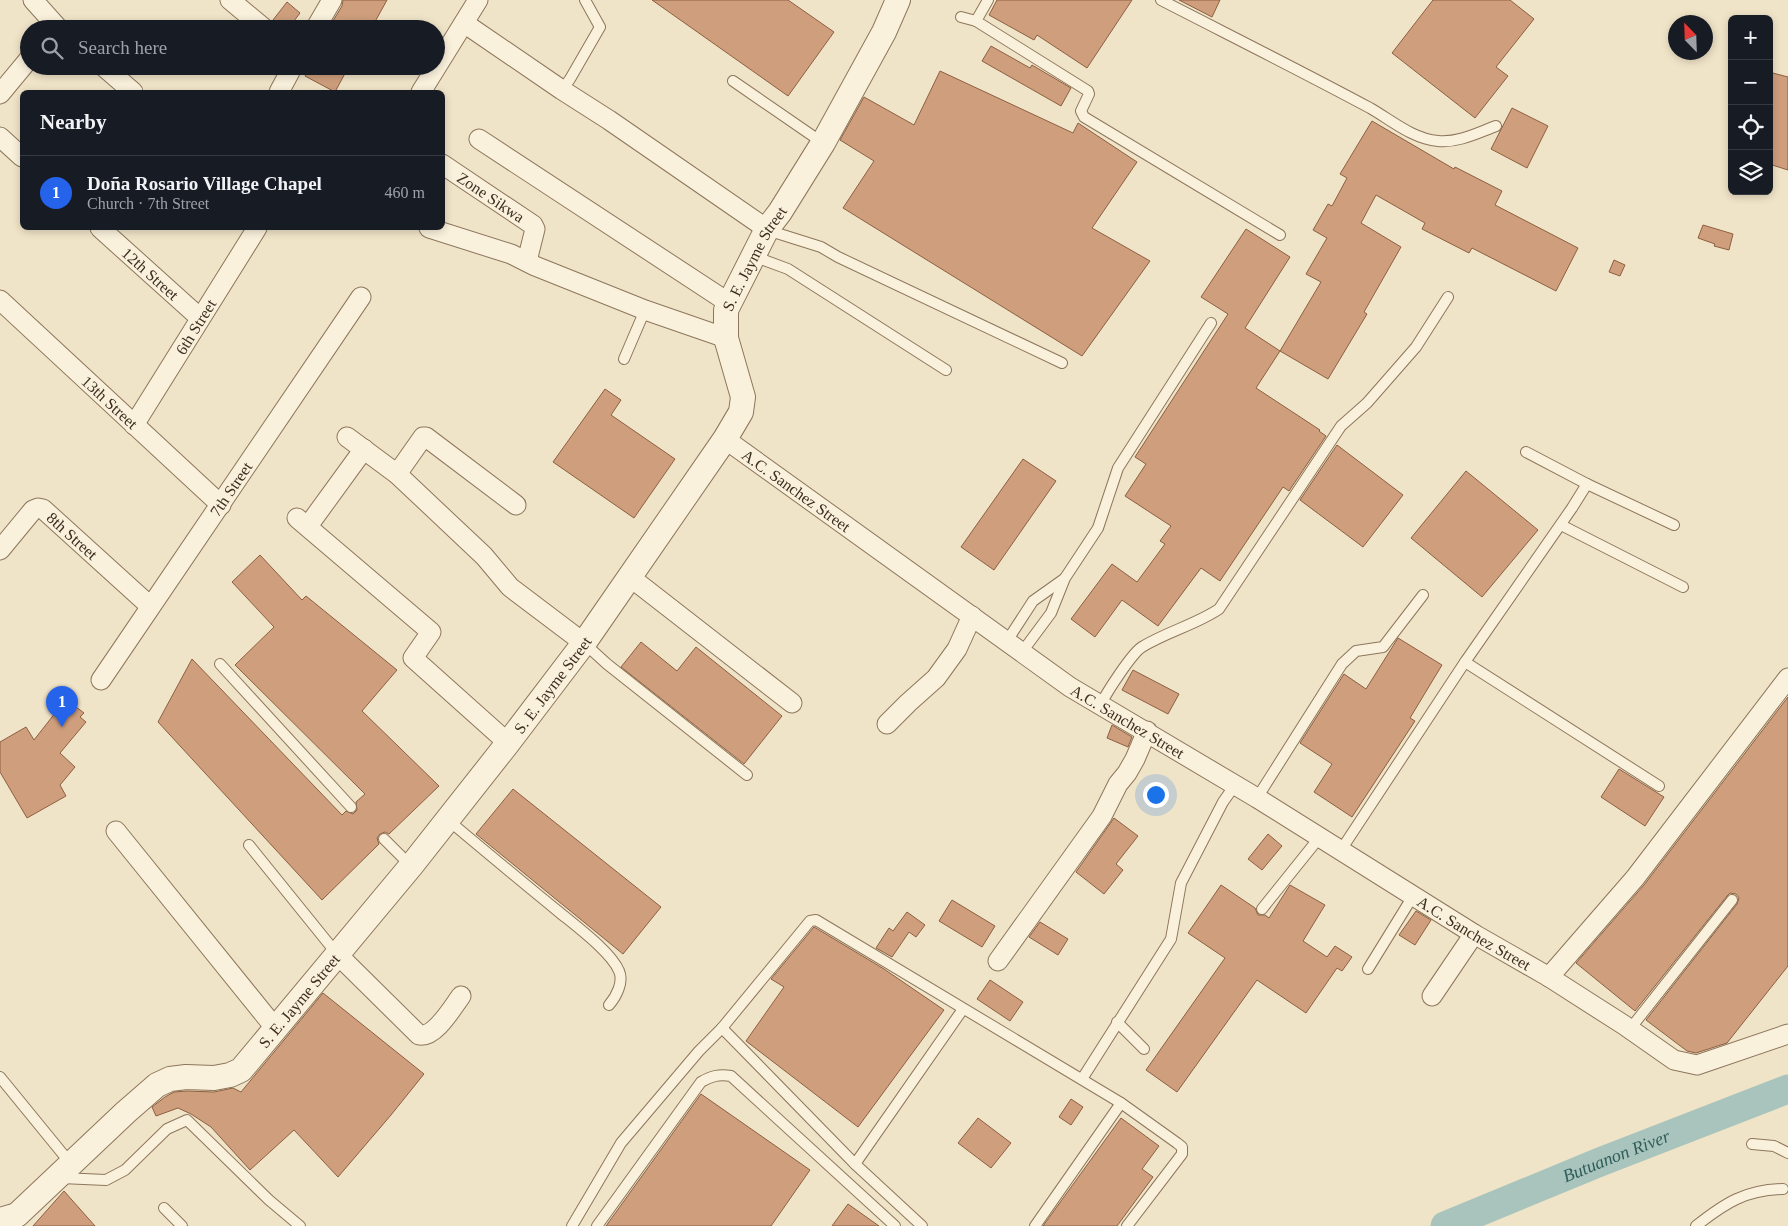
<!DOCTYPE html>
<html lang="en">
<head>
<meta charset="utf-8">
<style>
  :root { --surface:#171b24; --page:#20242c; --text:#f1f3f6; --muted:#9ea1a6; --line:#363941; --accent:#2563eb }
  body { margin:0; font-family:Georgia,serif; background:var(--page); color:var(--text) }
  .controls { position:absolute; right:15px; top:15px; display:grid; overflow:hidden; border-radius:8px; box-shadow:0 2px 8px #0003 }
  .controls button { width:45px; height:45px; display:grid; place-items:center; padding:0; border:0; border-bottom:1px solid var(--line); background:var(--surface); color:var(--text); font:25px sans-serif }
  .compass { position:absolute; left:1668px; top:15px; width:45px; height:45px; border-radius:50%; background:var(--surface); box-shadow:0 2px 8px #0003; rotate:337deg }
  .you { position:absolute; left:1155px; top:794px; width:18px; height:18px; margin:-12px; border:4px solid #fff; border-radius:50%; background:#1a73e8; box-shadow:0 0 0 8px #1a73e833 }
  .badge { display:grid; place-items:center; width:32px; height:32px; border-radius:50%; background:var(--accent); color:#fff; font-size:16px; font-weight:700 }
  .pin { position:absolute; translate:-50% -41px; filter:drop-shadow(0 1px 2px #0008) }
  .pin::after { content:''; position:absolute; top:26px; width:18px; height:15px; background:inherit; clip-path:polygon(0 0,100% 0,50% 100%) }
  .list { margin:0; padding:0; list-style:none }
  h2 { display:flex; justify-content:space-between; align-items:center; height:65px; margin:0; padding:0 20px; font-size:21px }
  h2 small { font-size:16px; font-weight:400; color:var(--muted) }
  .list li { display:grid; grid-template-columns:32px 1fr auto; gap:15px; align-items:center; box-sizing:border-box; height:75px; padding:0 20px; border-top:1px solid var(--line) }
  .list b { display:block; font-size:19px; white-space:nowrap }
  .list p { margin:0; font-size:16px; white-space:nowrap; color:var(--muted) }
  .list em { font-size:16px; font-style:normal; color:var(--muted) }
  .icon { flex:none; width:28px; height:28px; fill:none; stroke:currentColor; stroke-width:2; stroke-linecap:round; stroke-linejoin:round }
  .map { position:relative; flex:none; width:1788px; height:1226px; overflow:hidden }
  .search { position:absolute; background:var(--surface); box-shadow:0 2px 8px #0003; left:20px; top:20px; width:425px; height:55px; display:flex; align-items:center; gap:12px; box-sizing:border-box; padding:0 18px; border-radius:28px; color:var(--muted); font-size:19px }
  .panel { position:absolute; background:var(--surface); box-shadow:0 2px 8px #0003; left:20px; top:90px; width:425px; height:140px; border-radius:8px }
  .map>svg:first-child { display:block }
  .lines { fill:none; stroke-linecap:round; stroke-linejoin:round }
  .river { stroke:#a9c4bc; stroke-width:29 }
  .building { fill:#cf9f7d; stroke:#8d5f41 }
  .service-casing { stroke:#8d765c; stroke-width:12 }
  .minor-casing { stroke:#8d765c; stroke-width:21 }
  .tertiary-casing { stroke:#8d765c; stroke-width:26 }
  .service { stroke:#faf1dc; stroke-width:10 }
  .minor { stroke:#faf1dc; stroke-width:19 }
  .tertiary { stroke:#faf1dc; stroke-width:24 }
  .labels { text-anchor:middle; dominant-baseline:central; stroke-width:5; stroke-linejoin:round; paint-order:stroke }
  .street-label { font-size:16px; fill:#3d2e20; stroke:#f7eed8 }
  .water-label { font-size:18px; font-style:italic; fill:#2f5d5a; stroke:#f7eed8 }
</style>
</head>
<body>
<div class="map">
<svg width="1788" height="1226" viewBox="0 0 1788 1226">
  <rect width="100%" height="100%" fill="#f0e4c8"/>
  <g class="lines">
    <path class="river" id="s1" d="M1445 1226 1600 1162 1788 1089"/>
  </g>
  <g class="building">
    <path d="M343 0H387L371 29H328L342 6Z"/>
    <path d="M652 0H788L834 32 788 96Z"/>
    <path d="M997 0H1132L1087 68 1037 35 1034 40 989 15Z"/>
    <path d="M1179 0H1220L1212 17Z"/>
    <path d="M1433 0H1510L1534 19 1496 67 1508 76 1475 118 1392 53Z"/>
    <path d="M287 2 300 13 288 29H284L273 20Z"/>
    <path d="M991 46 1030 68 1032 65 1071 88 1061 106 982 61Z"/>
    <path d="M311 66H349L335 92 305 76Z"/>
    <path d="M940 71 1073 133 1078 123 1137 162 1092 228 1150 261 1082 356 843 208 874 161 840 140 864 97 914 125Z"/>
    <path d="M1769 72 1788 77V170L1769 164Z"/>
    <path d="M1512 108 1548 126 1527 168 1491 149Z"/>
    <path d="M1372 121 1454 169 1455 167 1502 191 1495 205 1578 248 1556 291 1472 248 1469 253 1422 229 1425 223 1376 195 1361 223 1401 247 1364 312 1367 314 1328 379 1280 351 1321 282 1306 274 1327 238 1313 230 1328 204 1332 206 1347 178 1340 174Z"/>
    <path d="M1703 225 1733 234 1729 250 1714 246 1715 244 1698 238Z"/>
    <path d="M1246 229 1290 257 1245 328 1280 351 1256 388 1320 430 1319 431 1326 436 1289 491 1283 487 1220 581 1201 568 1158 626 1122 600 1095 637 1071 619 1112 564 1137 582 1165 544 1160 541 1171 526 1125 496 1146 464 1135 457 1228 314 1201 297Z"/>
    <path d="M1614 260 1625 265 1620 276 1609 272Z"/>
    <path d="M605 389 621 400 611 415 675 459 634 518 553 462Z"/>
    <path d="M1337 445 1403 495 1363 547 1300 500Z"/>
    <path d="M1023 459 1056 481 994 570 961 547Z"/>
    <path d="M1466 471 1538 530 1482 597 1411 538Z"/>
    <path d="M260 555 302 600 306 596 397 670 362 711 439 786 389 834 385 832 380 834 377 838 379 844 322 900 158 722 192 659 342 815 346 811 353 814 357 810 356 802 365 794 235 665 274 627 232 582Z"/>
    <path d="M1398 638 1442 665 1410 718 1415 721 1352 817 1314 792 1332 764 1300 743 1344 674 1366 689Z"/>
    <path d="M641 642 677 671 696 647 782 716 744 764 621 667Z"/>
    <path d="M1133 670 1179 694 1168 714 1122 690Z"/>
    <path d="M1788 697V966L1727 1043 1696 1053 1687 1051 1646 1020 1737 904 1739 898 1736 894 1730 893 1727 896 1635 1011 1576 963 1644 885Z"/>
    <path d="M63 703 67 707 71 703 84 713 80 717 86 722 60 753 75 767 60 785 66 796 27 818 0 772V742L26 727 34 740Z"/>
    <path d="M1112 725 1132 737 1128 747 1107 738Z"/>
    <path d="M1619 769 1664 797 1645 826 1601 797Z"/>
    <path d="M513 789 661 907 623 954 476 834Z"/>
    <path d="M1114 818 1138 836 1116 864 1123 870 1104 894 1076 872Z"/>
    <path d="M1268 834 1282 846 1262 870 1248 859Z"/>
    <path d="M1221 885 1255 908 1258 915H1265L1269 918 1290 885 1325 905 1303 941 1327 957 1335 946 1352 957 1342 971 1337 968 1306 1013 1257 980 1177 1092 1146 1070 1225 958 1188 933Z"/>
    <path d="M952 900 995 926 982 947 939 921Z"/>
    <path d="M1416 911 1431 920 1415 945 1399 935Z"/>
    <path d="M907 912 925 925 916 937 909 932 892 957 876 948 889 928 893 931Z"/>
    <path d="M1040 922 1068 939 1058 955 1029 937Z"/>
    <path d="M814 927 884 969 944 1010 858 1127 746 1041 784 987 771 979Z"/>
    <path d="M990 980 1023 1002 1010 1021 977 999Z"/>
    <path d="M323 993 424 1074 391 1115 338 1177 294 1130 250 1170 211 1127 191 1114 178 1108 156 1116 152 1107 165 1097 174 1092 187 1091 214 1092 233 1088 241 1092Z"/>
    <path d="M701 1094 810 1170 771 1226H606Z"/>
    <path d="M1071 1099 1083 1107 1071 1125 1059 1117Z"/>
    <path d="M978 1118 1011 1143 991 1168 958 1143Z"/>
    <path d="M1121 1118 1159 1146 1142 1169 1153 1177 1117 1226H1043Z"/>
    <path d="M64 1191 95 1226H33Z"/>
    <path d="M848 1204 879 1226H832Z"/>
  </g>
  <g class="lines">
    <g class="service-casing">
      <g id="service">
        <path d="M988 0 976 21 1088 91 1089 94 1081 111 1084 117 1280 235"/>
        <path d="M1161 0C1231 36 1301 71 1370 108 1391 120 1413 139 1438 141 1458 143 1477 133 1496 126"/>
        <path d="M961 17 976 21"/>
        <path d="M733 81 823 143"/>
        <path d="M562 90 570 79 600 27 585 0"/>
        <path d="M767 230 821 247 838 257 1062 363"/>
        <path d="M753 256 788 269 946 370"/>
        <path d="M624 359 645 310"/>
        <path d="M1526 452 1587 484 1674 525"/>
        <path d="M1561 525 1683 587"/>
        <path d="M1007 641 1033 601 1064 579"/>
        <path d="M584 643 607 664 747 775"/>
        <path d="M1022 652 1051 613 1065 578 1098 528 1118 468 1211 323"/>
        <path d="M1465 662 1659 786"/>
        <path d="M220 664 351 807"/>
        <path d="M1101 704C1107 692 1132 653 1142 647 1166 632 1195 625 1219 609L1341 426 1367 403 1416 347 1448 297"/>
        <path d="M1257 798 1342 664 1356 651 1383 647 1423 595"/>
        <path d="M448 820C485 851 522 882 559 912 576 926 611 952 619 971 624 982 616 997 609 1005"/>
        <path d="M384 839 411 866"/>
        <path d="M249 845 337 954"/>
        <path d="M1341 850 1465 662 1572 508 1587 484"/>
        <path d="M1262 909 1319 838"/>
        <path d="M1368 969 1413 896"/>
        <path d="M1117 1022 1144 1049"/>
        <path d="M722 1028 810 921 816 920 1121 1103 1177 1143 1182 1147V1154L1127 1226"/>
        <path d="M1630 1029 1732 900"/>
        <path d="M0 1077 71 1164"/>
        <path d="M1082 1079 1171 939 1181 883 1223 802 1235 785"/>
        <path d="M1752 1144 1774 1146 1788 1153"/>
        <path d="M855 1164 963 1009"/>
        <path d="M61 1178 106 1180 125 1170 167 1129 187 1120 269 1200 300 1226"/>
        <path d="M164 1208 182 1226"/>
        <path d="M572 1226 621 1143 699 1051 722 1028 855 1164 922 1226"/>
        <path d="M597 1226 701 1082C711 1076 719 1074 731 1076L895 1226"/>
        <path d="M1035 1226 1121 1103"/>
        <path d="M1696 1226C1725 1203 1745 1190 1783 1189"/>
      </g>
    </g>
    <g class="minor-casing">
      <g id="minor">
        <path d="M33 0 59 29"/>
        <path d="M230 0 265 29"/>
        <path d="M464 23 562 90 609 120 767 229"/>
        <path d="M315 29 332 0"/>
        <path d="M103 66 133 92"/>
        <path d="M279 92 293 66"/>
        <path d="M421 92 478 0"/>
        <path d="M0 94 29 59"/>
        <path d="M0 137 22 157"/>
        <path d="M479 139 729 303"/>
        <path id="s2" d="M442 164 533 225 535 229 527 261"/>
        <path id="s3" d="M100 228 200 318"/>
        <path d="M429 228 511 254 535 266 645 310 726 338"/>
        <path id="s4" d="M0 300 221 505"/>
        <path id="s5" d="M134 425 257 228"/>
        <path d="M347 437 397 474 484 556 510 587 584 643"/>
        <path id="s6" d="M725 439 1070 687 1257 798 1474 934 1549 977 1624 1025 1674 1060 1697 1065 1788 1034"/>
        <path d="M397 474 423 437H426L516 505"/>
        <path d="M297 518 431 632 413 658 508 743"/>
        <path d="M308 526 364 449"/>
        <path id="s7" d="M0 550 33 510 38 508 43 509 150 606"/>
        <path d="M630 577 792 703"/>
        <path id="s8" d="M101 680 361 297"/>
        <path d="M887 724 908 703 936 678 957 649 972 616"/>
        <path d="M116 831 276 1029"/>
        <path d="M337 954 419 1035C435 1038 452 1008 461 996"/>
        <path d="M998 961 1102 816 1118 784 1127 773 1135 759 1147 731"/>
        <path d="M1549 977 1635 878 1788 678"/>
        <path d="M1432 996 1474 934"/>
      </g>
    </g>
    <g class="tertiary-casing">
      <g id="tertiary">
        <path id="s9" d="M0 1220 17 1215 126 1112 157 1085 170 1079 186 1077 214 1078 230 1075 241 1070 411 866 508 743 584 643 725 439 741 412 743 397 726 338V310L767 229 780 212 823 143 884 32 898 0"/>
      </g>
    </g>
    <use href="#service" class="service"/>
    <use href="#minor" class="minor"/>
    <use href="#tertiary" class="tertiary"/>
  </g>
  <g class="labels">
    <g class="street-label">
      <text stroke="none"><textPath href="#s2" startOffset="59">Zone Sikwa</textPath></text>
      <text stroke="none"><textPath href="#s9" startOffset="1286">S. E. Jayme Street</textPath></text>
      <text stroke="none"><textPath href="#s3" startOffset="68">12th Street</textPath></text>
      <text stroke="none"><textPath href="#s5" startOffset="116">6th Street</textPath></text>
      <text stroke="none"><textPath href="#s4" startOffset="150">13th Street</textPath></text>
      <text stroke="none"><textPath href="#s8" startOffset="231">7th Street</textPath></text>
      <text stroke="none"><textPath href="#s6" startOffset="88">A.C. Sanchez Street</textPath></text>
      <text stroke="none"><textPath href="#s7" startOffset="102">8th Street</textPath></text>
      <text stroke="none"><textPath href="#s9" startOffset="791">S. E. Jayme Street</textPath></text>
      <text stroke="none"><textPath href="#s6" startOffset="492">A.C. Sanchez Street</textPath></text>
      <text stroke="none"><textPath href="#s6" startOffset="898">A.C. Sanchez Street</textPath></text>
      <text stroke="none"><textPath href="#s9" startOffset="386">S. E. Jayme Street</textPath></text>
    </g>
    <g class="water-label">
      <text stroke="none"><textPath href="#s1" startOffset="185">Butuanon River</textPath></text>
    </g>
  </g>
</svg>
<div class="controls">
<button>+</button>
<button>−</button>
<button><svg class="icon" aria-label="locate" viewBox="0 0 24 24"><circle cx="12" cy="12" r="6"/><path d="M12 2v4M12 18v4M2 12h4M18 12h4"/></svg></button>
<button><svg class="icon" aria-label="layers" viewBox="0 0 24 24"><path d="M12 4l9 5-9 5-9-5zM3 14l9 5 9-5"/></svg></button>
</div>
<svg class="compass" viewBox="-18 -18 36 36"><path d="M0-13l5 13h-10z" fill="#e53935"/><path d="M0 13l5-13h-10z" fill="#9ea1a6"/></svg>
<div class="you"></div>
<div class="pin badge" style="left:62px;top:727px">1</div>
<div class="search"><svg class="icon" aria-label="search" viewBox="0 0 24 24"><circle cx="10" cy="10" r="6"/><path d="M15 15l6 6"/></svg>Search here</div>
<section class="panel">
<h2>Nearby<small></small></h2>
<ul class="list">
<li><span class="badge">1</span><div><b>Doña Rosario Village Chapel</b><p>Church · 7th Street</p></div><em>460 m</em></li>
</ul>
</section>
</div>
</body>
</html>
